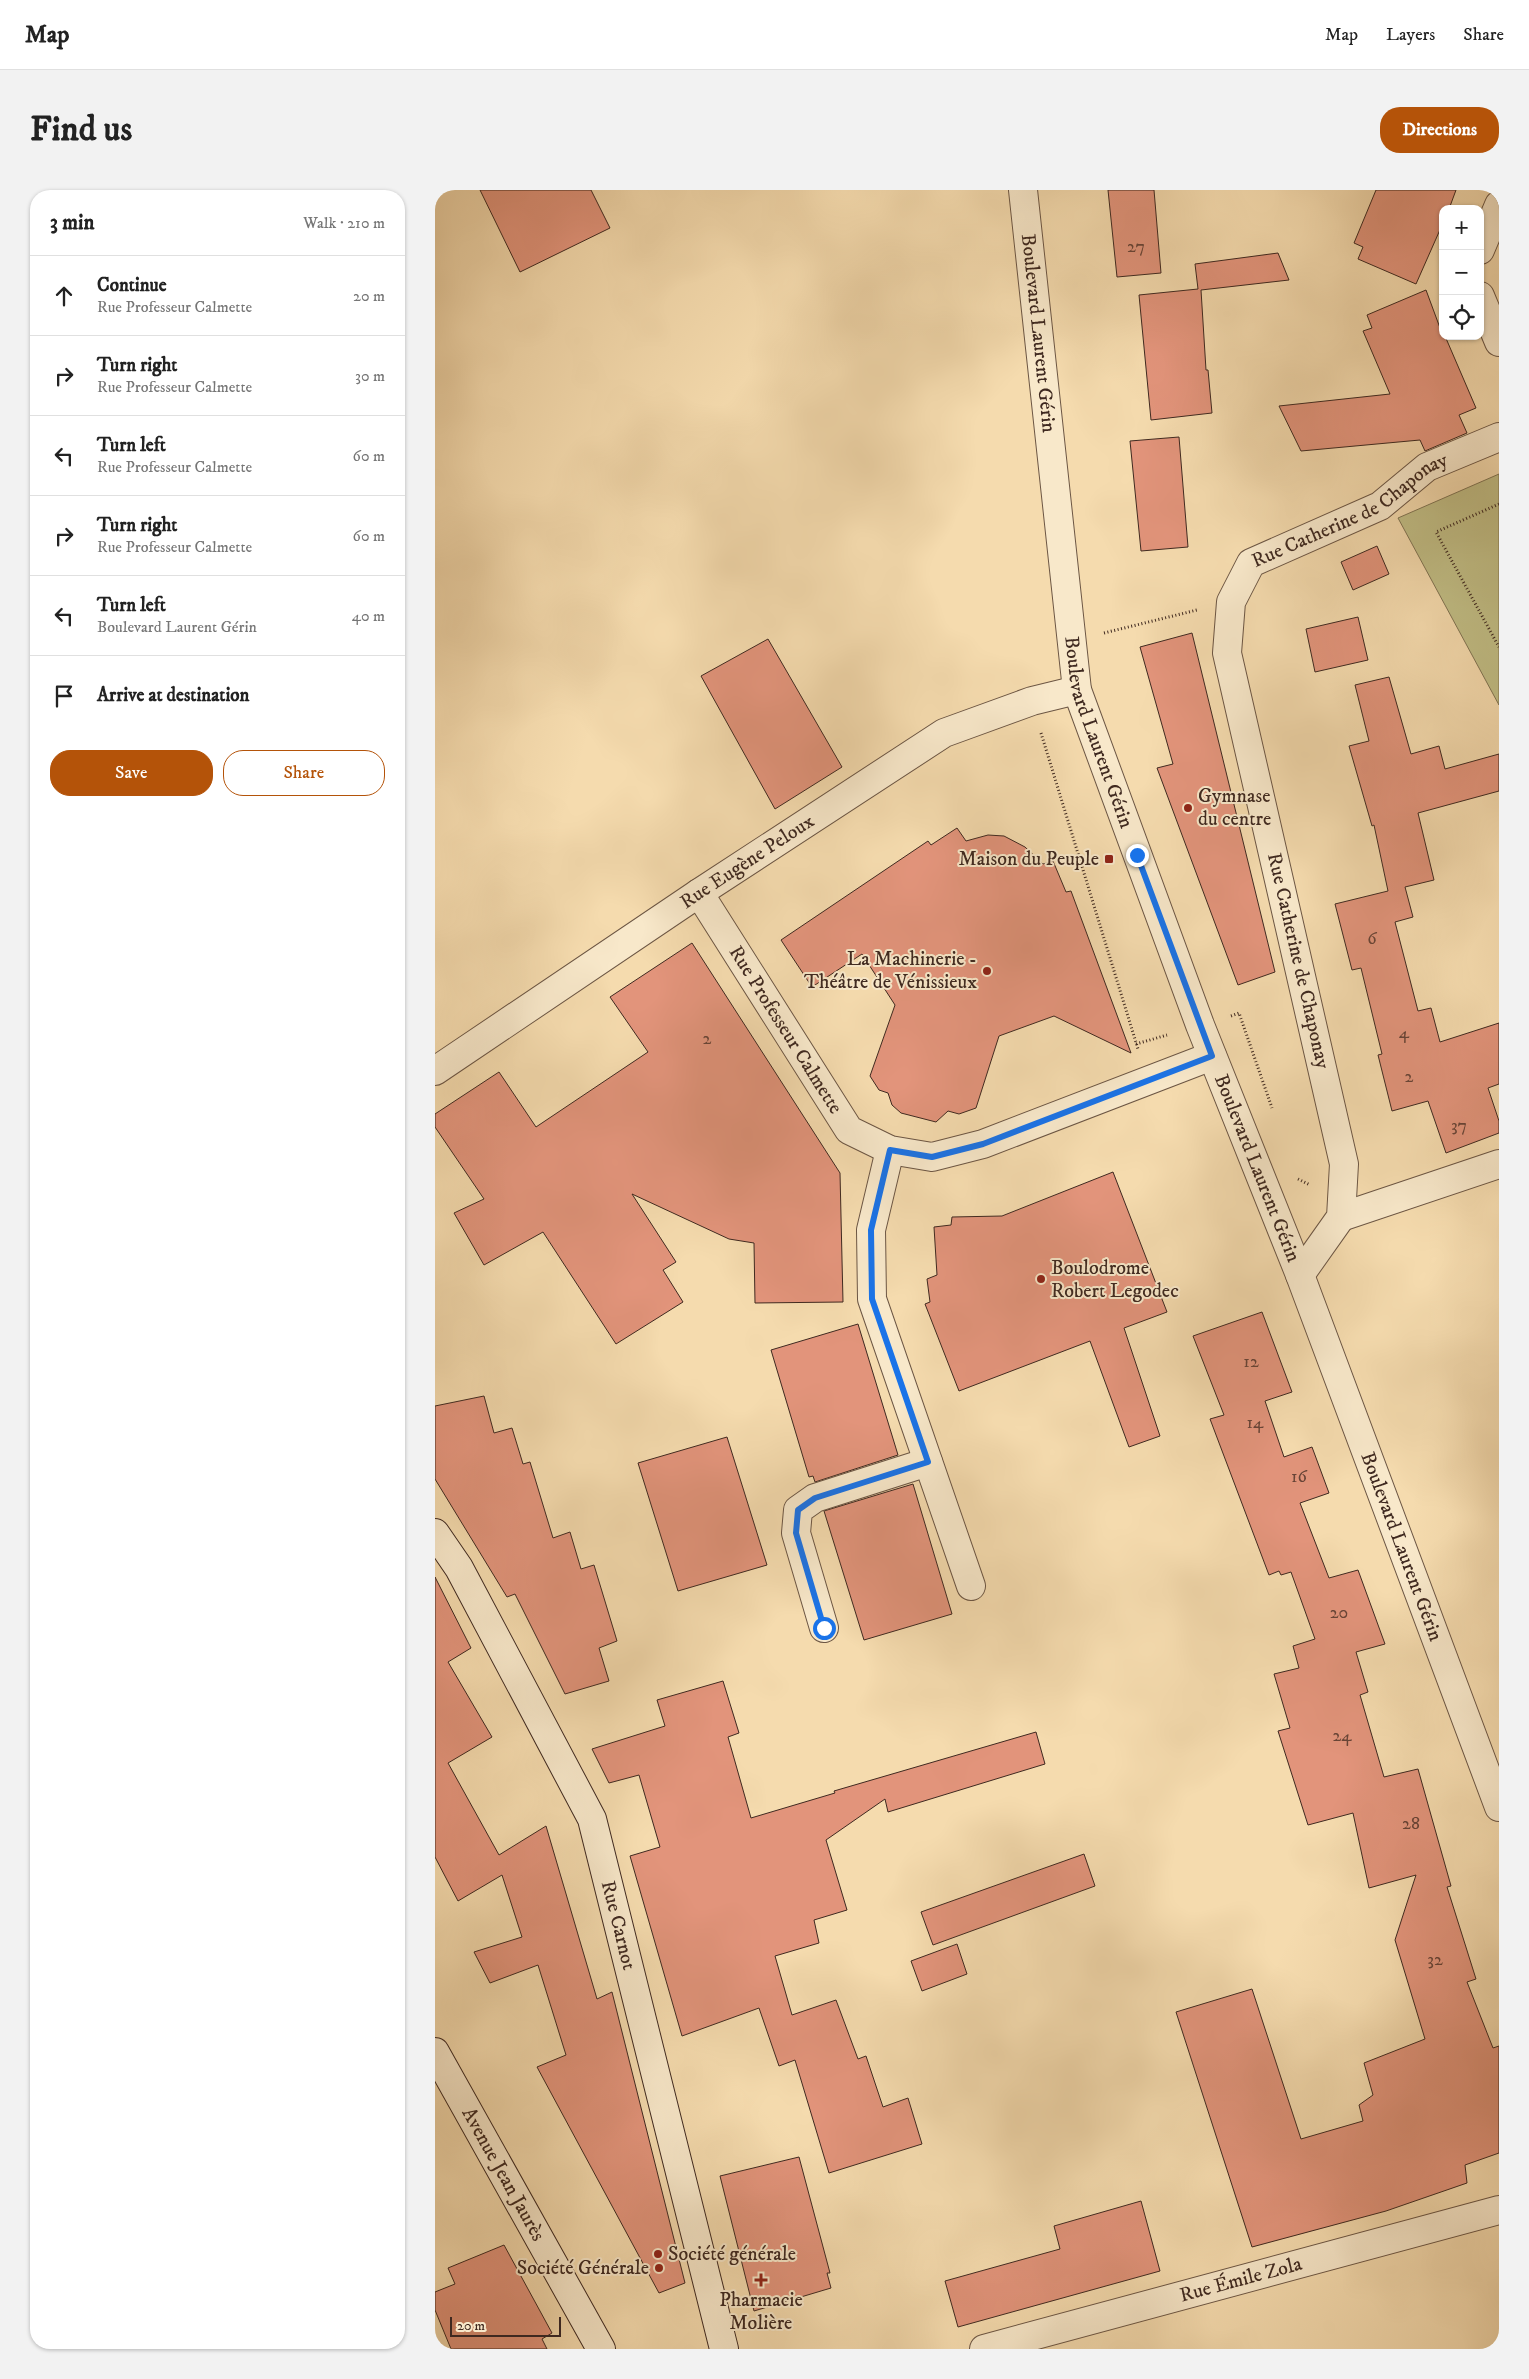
<!DOCTYPE html>
<html lang="en">
<head>
<meta charset="utf-8">
<style>
  :root { --surface:#fff; --page:#f2f2f2; --text:#222; --muted:#767676; --line:#e0e0e0; --accent:#b45309 }
  body { margin:0; font-family:"IM FELL DW Pica",serif; background:var(--page); color:var(--text) }
  .controls { position:absolute; right:15px; top:15px; display:grid; overflow:hidden; border-radius:10px; box-shadow:0 1px 4px #0004 }
  .controls button { width:45px; height:45px; display:grid; place-items:center; padding:0; border:0; border-bottom:1px solid var(--line); background:var(--surface); color:var(--text); font:25px sans-serif }
  .scale { position:absolute; left:15px; bottom:12px; width:111px; box-sizing:border-box; padding-left:5px; border:2px solid #3f2920; border-top:0; font-size:14px; line-height:18px; white-space:nowrap; color:#3f2920; -webkit-text-stroke:4px #f8e8ca; paint-order:stroke }
  .stop { position:absolute; width:15px; height:15px; margin:-11px; border:4px solid #1a73e8; border-radius:50%; background:#fff }
  .stop.end { background:#1a73e8; border-color:#fff; box-shadow:0 1px 5px #0008 }
  .list { margin:0; padding:0; list-style:none }
  h2 { display:flex; justify-content:space-between; align-items:center; height:65px; margin:0; padding:0 20px; font-size:21px }
  h2 small { font-size:16px; font-weight:400; color:var(--muted) }
  .list li { display:grid; grid-template-columns:32px 1fr auto; gap:15px; align-items:center; box-sizing:border-box; height:80px; padding:0 20px; border-top:1px solid var(--line) }
  .list b { display:block; font-size:19px; white-space:nowrap }
  .list p { margin:0; font-size:16px; white-space:nowrap; color:var(--muted) }
  .list em { font-size:16px; font-style:normal; color:var(--muted) }
  .actions { display:flex; gap:10px; padding:15px 20px }
  .actions a { flex:1; padding:11px 0; border:1px solid var(--accent); border-radius:20px; text-align:center; font-size:18px; color:var(--accent) }
  .actions .main { background:var(--accent); color:#fff }
  .icon { flex:none; width:28px; height:28px; fill:none; stroke:currentColor; stroke-width:2; stroke-linecap:round; stroke-linejoin:round }
  .map { position:relative; flex:none; width:1064px; height:2159px; overflow:hidden; border-radius:20px }
  header { display:flex; align-items:center; gap:30px; box-sizing:border-box; height:70px; padding:0 25px; background:var(--surface); border-bottom:1px solid var(--line) }
  header strong { font-size:24px }
  nav { display:flex; gap:28px; margin-inline-start:auto; font-size:18px }
  .intro { display:flex; align-items:center; justify-content:space-between; box-sizing:border-box; height:120px; padding:0 30px }
  h1 { margin:0; font-size:35px }
  .button { padding:12px 22px; border-radius:20px; background:var(--accent); color:#fff; font-size:18px; font-weight:700 }
  main { display:flex; gap:30px; padding:0 30px }
  aside { flex:1; background:var(--surface); border-radius:20px; box-shadow:0 1px 4px #0004 }
  .map>svg:first-child { display:block }
  .green { fill:#c1be86; stroke:#807453 }
  .building { fill:#e2947b; stroke:#3f2920 }
  .lines { fill:none; stroke-linecap:round; stroke-linejoin:round }
  .street-casing { stroke:#6c5644; stroke-width:30 }
  .secondary-casing { stroke:#3f2920; stroke-width:30 }
  .path { stroke:#3f2920; stroke-width:3; stroke-dasharray:1 2.5; stroke-linecap:butt }
  .street { stroke:#f8e8ca; stroke-width:28 }
  .secondary { stroke:#f8e8ca; stroke-width:28 }
  .route { stroke:#1a73e8; stroke-width:6 }
  .poi-dot { fill:#8f2418; stroke:#f8e8ca; stroke-width:2 }
  .labels { text-anchor:middle; dominant-baseline:central; stroke-width:4; stroke-linejoin:round; paint-order:stroke }
  .number-label { font-size:18px; fill:#684437 }
  .street-label { font-size:20px; fill:#3f2920; stroke:#f8e8ca }
  .poi-label { font-size:20px; fill:#3f2920; stroke:#f8e8ca; text-anchor:start }
</style>
</head>
<body>
<header>
<strong>Map</strong>
<nav><a>Map</a><a>Layers</a><a>Share</a></nav>
</header>
<div class="intro"><h1>Find us</h1><a class="button">Directions</a></div>
<main>
<aside>
<h2>3 min<small>Walk · 210 m</small></h2>
<ul class="list">
<li><svg class="icon" aria-label="ahead" viewBox="0 0 24 24"><path d="M12 20V5M6 11l6-6 6 6"/></svg><div><b>Continue</b><p>Rue Professeur Calmette</p></div><em>20 m</em></li>
<li><svg class="icon" aria-label="right" viewBox="0 0 24 24"><path d="M7 20v-9h11M14 6l5 5-5 5"/></svg><div><b>Turn right</b><p>Rue Professeur Calmette</p></div><em>30 m</em></li>
<li><svg class="icon" aria-label="left" viewBox="0 0 24 24"><path d="M17 20v-9H6M10 6l-5 5 5 5"/></svg><div><b>Turn left</b><p>Rue Professeur Calmette</p></div><em>60 m</em></li>
<li><svg class="icon" aria-label="right" viewBox="0 0 24 24"><path d="M7 20v-9h11M14 6l5 5-5 5"/></svg><div><b>Turn right</b><p>Rue Professeur Calmette</p></div><em>60 m</em></li>
<li><svg class="icon" aria-label="left" viewBox="0 0 24 24"><path d="M17 20v-9H6M10 6l-5 5 5 5"/></svg><div><b>Turn left</b><p>Boulevard Laurent Gérin</p></div><em>40 m</em></li>
<li><svg class="icon" aria-label="arrive" viewBox="0 0 24 24"><path d="M6 21V4h12l-3 4 3 4H6"/></svg><div><b>Arrive at destination</b></div></li>
</ul>
<div class="actions"><a class="main">Save</a><a>Share</a></div>
</aside>
<div class="map">
<svg width="1064" height="2159" viewBox="0 0 1064 2159">
  <rect width="100%" height="100%" fill="#f5dbae"/>
  <filter id="stains"><feTurbulence type="fractalNoise" baseFrequency=".004" numOctaves="4"/><feColorMatrix values="0 0 0 0 .2 0 0 0 0 .09 0 0 0 0 .02 0 0 0 .5 -.17"/></filter>
  <radialGradient id="worn" r=".72"><stop offset=".6" stop-color="#630" stop-opacity="0"/><stop offset="1" stop-color="#630" stop-opacity=".3"/></radialGradient>
  <path class="green" d="M1064 284V515L963 328Z"/>
  <g class="building">
    <path d="M45 0H156L175 38 85 82Z"/>
    <path d="M673 0H719L726 83 682 87Z"/>
    <path d="M941 0H1021L1014 19H1008V33L981 94 923 69 928 57 919 53Z"/>
    <path d="M843 63 854 90 766 100 771 180H773L777 223 716 230 704 105 763 99 760 74Z"/>
    <path d="M991 100 1008 146H1010L1041 218 1024 225 1032 243 990 261 985 250 866 261 844 216 955 204 928 141 937 138 932 125Z"/>
    <path d="M744 247 753 357 706 361 695 251Z"/>
    <path d="M942 356 954 384 918 400 906 372Z"/>
    <path d="M923 427 933 470 880 482 871 439Z"/>
    <path d="M757 443 840 782 803 795 722 578 738 574 705 457Z"/>
    <path d="M333 449 407 577 340 619 266 486Z"/>
    <path d="M954 487 976 564 1004 556 1010 579 1064 564V601L983 623 999 690 970 697 978 727 960 732 983 821 996 818 1005 852 1064 833V894L1053 898 1064 931V943L1011 963 993 911 957 921 943 865 947 864 926 778 917 780 900 714 953 701 939 635 937 636 914 556 934 551 920 495Z"/>
    <path d="M522 638 531 651 553 645 569 646 590 657 608 674 618 671 631 702 636 701 696 863 619 826 564 846 541 918 524 924 513 921 501 932 466 923 457 915 453 903 444 900 435 886 460 815 427 764 377 797 346 750 493 651 496 655Z"/>
    <path d="M257 753 405 983 408 1112 320 1113 319 1053 294 1049 197 1004 241 1072 228 1080 248 1112 181 1154 108 1042 49 1075 19 1023 49 1009 0 937V924L64 882 101 937 213 862 175 807Z"/>
    <path d="M678 982 732 1122 689 1138 725 1246 694 1257 655 1151 524 1201 490 1114 495 1112 492 1089 502 1085 499 1037 516 1035 517 1027 567 1026Z"/>
    <path d="M827 1122 857 1202 830 1211 849 1267 877 1257 894 1303 865 1313 894 1388 923 1380 950 1454 921 1462 933 1502 925 1505 949 1587 983 1579 1016 1696 1012 1697 1041 1789 1032 1792 1058 1858 1064 1856V1963L1030 1975 1032 1993 951 2021 817 2057 741 1822 817 1799 866 1949 928 1931 924 1915 938 1905 929 1873 990 1849 960 1750 981 1685 934 1698 918 1623 873 1635 843 1541 855 1538 839 1484 864 1478 858 1456 880 1449 856 1382 846 1385 844 1381 834 1385 775 1229 789 1225 758 1146Z"/>
    <path d="M423 1134 463 1265 380 1292 378 1286 374 1287 336 1160Z"/>
    <path d="M49 1206 59 1243 77 1238 88 1274 95 1272 118 1348 135 1342 146 1379 159 1375 182 1451 164 1458 174 1491 130 1504 80 1404 72 1407 0 1289V1216Z"/>
    <path d="M292 1247 332 1375 243 1401 203 1273Z"/>
    <path d="M478 1294 517 1424 429 1450 389 1321Z"/>
    <path d="M0 1387 36 1458 13 1472 57 1547 13 1573 64 1665 111 1636 162 1809 177 1802 250 2093 224 2103 102 1877 131 1865 103 1775 55 1793 39 1762 87 1747 67 1685 23 1711 0 1667Z"/>
    <path d="M288 1491 304 1543 293 1547 316 1628 400 1603 399 1601 601 1542 610 1574 453 1622 450 1609 391 1650 412 1720 379 1730 384 1753 340 1766 357 1825 401 1810 423 1869 431 1866 448 1917 473 1908 487 1954 394 1983 360 1870 344 1876 324 1818 247 1846 195 1666 225 1657 204 1585 174 1593 157 1559 230 1536 222 1510Z"/>
    <path d="M649 1664 660 1696 498 1755 486 1722Z"/>
    <path d="M522 1754 532 1784 487 1801 476 1771Z"/>
    <path d="M364 1967 395 2083H392L396 2098 319 2121 285 1986Z"/>
    <path d="M706 2011 725 2081 523 2137 510 2091 625 2059 619 2036Z"/>
    <path d="M69 2055 117 2143 107 2149 112 2159H16L0 2120V2102L20 2094 13 2078Z"/>
  </g>
  <g class="lines">
    <g class="street-casing">
      <g id="street">
        <path id="s1" d="M588 0 642 500 765 835 865 1085 1064 1617"/>
        <path d="M1045 60 1064 15"/>
        <path d="M1045 106 1064 152"/>
        <path id="s2" d="M264 703 414 940 455 960 497 967 548 954 777 866"/>
        <path id="s3" d="M0 881 264 703 509 543 597 511 642 500"/>
        <path d="M455 960 436 1040 437 1109 536 1396"/>
        <path d="M906 1027 1064 974"/>
        <path id="s4" d="M865 1085 906 1027 909 974 792 463 796 412 816 373 945 316 992 277 1064 247"/>
        <path d="M389 1438 361 1343 363 1320 380 1308 493 1272"/>
        <path id="s5" d="M549 2159 1064 2020"/>
      </g>
    </g>
    <g class="secondary-casing">
      <g id="secondary">
        <path id="s6" d="M0 1343 24 1378 157 1629 289 2159"/>
        <path id="s7" d="M0 1862 166 2159"/>
      </g>
    </g>
    <g class="path">
      <path d="M1064 314 1001 342 1064 457"/>
      <path d="M669 443 762 420"/>
      <path d="M606 543 703 859"/>
      <path d="M796 826 804 823 837 918"/>
      <path d="M701 854 732 845"/>
      <path d="M863 989 875 995"/>
    </g>
    <use href="#street" class="street"/>
    <use href="#secondary" class="secondary"/>
  </g>
  <g class="lines">
    <path class="route" d="M389 1438 361 1343 363 1320 380 1308 493 1272 437 1109 436 1040 455 960 497 967 548 954 777 866 702 665"/>
  </g>
  <g class="poi-dot">
    <circle cx="753" cy="618" r="5"/>
    <rect x="669" y="664" width="10" height="10" rx="2.5"/>
    <circle cx="552" cy="781" r="5"/>
    <circle cx="606" cy="1089" r="5"/>
    <circle cx="223" cy="2064" r="5"/>
    <circle cx="224" cy="2078" r="5"/>
    <path d="M323.5 2082.5h5v5h5v5h-5v5h-5v-5h-5v-5h5z"/>
  </g>
  <g class="labels">
    <g class="number-label">
      <text x="701" y="57">27</text>
      <text x="937" y="749">6</text>
      <text x="969" y="843">4</text>
      <text x="272" y="849">2</text>
      <text x="974" y="887">2</text>
      <text x="1024" y="936">37</text>
      <text x="816" y="1172">12</text>
      <text x="820" y="1233">14</text>
      <text x="864" y="1287">16</text>
      <text x="904" y="1423">20</text>
      <text x="907" y="1546">24</text>
      <text x="976" y="1634">28</text>
      <text x="1000" y="1770">32</text>
    </g>
    <g class="street-label">
      <text stroke="none"><textPath href="#s1" startOffset="144">Boulevard Laurent Gérin</textPath></text>
      <text stroke="none"><textPath href="#s4" startOffset="856">Rue Catherine de Chaponay</textPath></text>
      <text stroke="none"><textPath href="#s1" startOffset="549">Boulevard Laurent Gérin</textPath></text>
      <text stroke="none"><textPath href="#s3" startOffset="376">Rue Eugène Peloux</textPath></text>
      <text transform="translate(863 771) rotate(77)">Rue Catherine de Chaponay</text>
      <text stroke="none"><textPath href="#s2" startOffset="162">Rue Professeur Calmette</textPath></text>
      <text stroke="none"><textPath href="#s1" startOffset="1014">Boulevard Laurent Gérin</textPath></text>
      <text stroke="none"><textPath href="#s1" startOffset="1419">Boulevard Laurent Gérin</textPath></text>
      <text stroke="none"><textPath href="#s6" startOffset="436">Rue Carnot</textPath></text>
      <text stroke="none"><textPath href="#s7" startOffset="140">Avenue Jean Jaurès</textPath></text>
      <text stroke="none"><textPath href="#s5" startOffset="266">Rue Émile Zola</textPath></text>
    </g>
    <g class="poi-label">
      <text x="763" y="606">Gymnase<tspan x="763" dy="23">du centre</tspan></text>
      <text x="664" y="669" text-anchor="end">Maison du Peuple</text>
      <text x="542" y="769" text-anchor="end">La Machinerie -<tspan x="542" dy="23">Théâtre de Vénissieux</tspan></text>
      <text x="616" y="1078">Boulodrome<tspan x="616" dy="23">Robert Legodec</tspan></text>
      <text x="233" y="2064">Société générale</text>
      <text x="214" y="2078" text-anchor="end">Société Générale</text>
      <text x="326" y="2110" text-anchor="middle">Pharmacie<tspan x="326" dy="23">Molière</tspan></text>
    </g>
  </g>
  <rect width="100%" height="100%" filter="url(#stains)"/>
  <rect width="100%" height="100%" fill="url(#worn)"/>
</svg>
<div class="controls">
<button>+</button>
<button>−</button>
<button><svg class="icon" aria-label="locate" viewBox="0 0 24 24"><circle cx="12" cy="12" r="6"/><path d="M12 2v4M12 18v4M2 12h4M18 12h4"/></svg></button>
</div>
<div class="scale">20 m</div>
<div class="stop" style="left:389px;top:1438px"></div>
<div class="stop end" style="left:702px;top:665px"></div>
</div>
</main>
</body>
</html>
